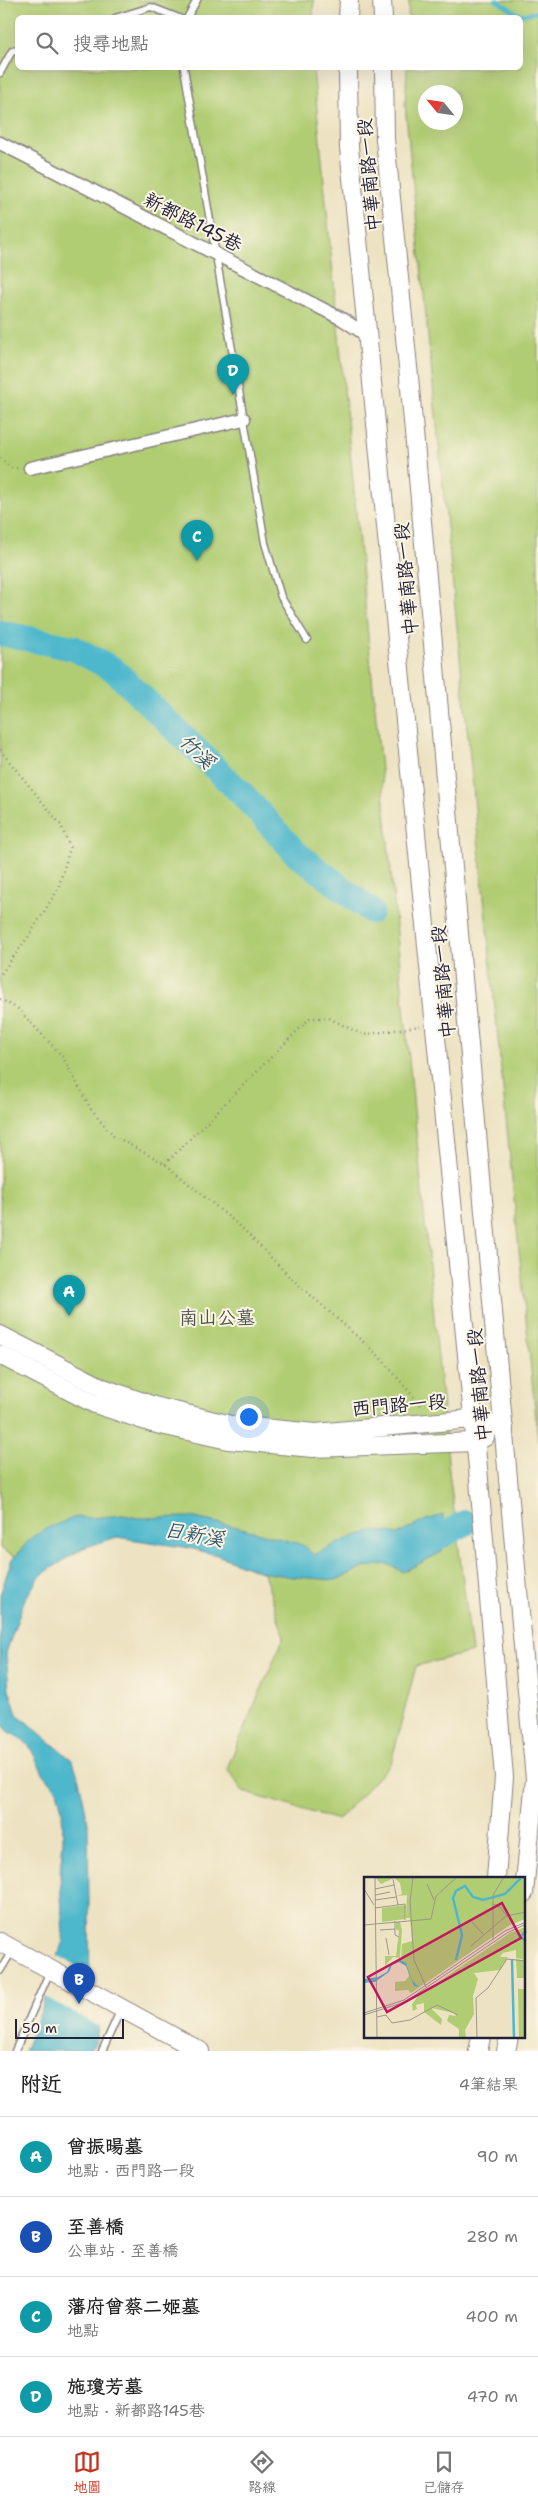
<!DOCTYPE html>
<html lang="zh-TW">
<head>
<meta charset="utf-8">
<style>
  :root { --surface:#fff; --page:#f6f6f6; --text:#222; --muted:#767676; --line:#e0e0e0; --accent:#c8321e }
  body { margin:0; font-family:"Shantell Sans","LXGW WenKai TC",sans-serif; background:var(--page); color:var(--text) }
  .compass { position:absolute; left:418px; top:85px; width:45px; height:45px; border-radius:50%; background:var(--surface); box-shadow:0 5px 20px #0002; rotate:299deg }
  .scale { position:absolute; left:15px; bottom:12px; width:109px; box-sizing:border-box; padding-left:5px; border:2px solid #22223b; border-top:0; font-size:14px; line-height:18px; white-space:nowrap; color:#22223b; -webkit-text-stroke:4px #fcf5e5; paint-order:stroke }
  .you { position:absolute; left:248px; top:1416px; width:18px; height:18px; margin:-12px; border:4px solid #fff; border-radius:50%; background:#1a73e8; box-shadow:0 0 0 8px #1a73e833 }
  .badge { display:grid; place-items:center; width:32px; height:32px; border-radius:50%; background:var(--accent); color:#fff; font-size:16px; font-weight:700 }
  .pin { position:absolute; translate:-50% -41px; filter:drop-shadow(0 1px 2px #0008) }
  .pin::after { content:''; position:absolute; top:26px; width:18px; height:15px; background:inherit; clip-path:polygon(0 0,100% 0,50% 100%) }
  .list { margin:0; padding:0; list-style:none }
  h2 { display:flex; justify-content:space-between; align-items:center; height:65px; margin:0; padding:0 20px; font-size:21px }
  h2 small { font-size:16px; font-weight:400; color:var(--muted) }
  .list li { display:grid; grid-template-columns:32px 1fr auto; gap:15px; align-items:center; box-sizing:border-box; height:80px; padding:0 20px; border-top:1px solid var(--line) }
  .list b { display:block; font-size:19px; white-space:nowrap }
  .list p { margin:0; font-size:16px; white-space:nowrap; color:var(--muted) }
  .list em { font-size:16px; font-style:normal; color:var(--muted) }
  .icon { flex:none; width:28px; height:28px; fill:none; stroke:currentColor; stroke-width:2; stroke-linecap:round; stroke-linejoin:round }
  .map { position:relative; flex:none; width:538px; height:2051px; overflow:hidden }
  .search { position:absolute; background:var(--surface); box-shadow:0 5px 20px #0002; left:15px; right:15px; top:15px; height:55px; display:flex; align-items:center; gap:12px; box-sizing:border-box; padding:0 18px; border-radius:8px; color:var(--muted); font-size:19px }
  .sheet { height:385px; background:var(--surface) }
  nav { display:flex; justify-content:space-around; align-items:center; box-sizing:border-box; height:70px; border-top:1px solid var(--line); background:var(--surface); font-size:14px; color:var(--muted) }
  nav a { display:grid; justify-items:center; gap:2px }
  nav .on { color:var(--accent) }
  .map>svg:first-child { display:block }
  .green { fill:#b1cd73; stroke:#6a7857; fill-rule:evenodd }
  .water { fill:#4eb7cc; stroke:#386c84 }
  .pier { fill:#ede3c3 }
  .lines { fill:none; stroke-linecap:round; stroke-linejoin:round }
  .stream { stroke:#4eb7cc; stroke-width:4.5 }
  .river { stroke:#4eb7cc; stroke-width:26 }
  .lane-casing { stroke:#88827f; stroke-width:9 }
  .street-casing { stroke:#88827f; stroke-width:15 }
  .secondary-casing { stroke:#88827f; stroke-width:20 }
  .path { stroke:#88827f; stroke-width:2.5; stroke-dasharray:1 4; stroke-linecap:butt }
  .lane { stroke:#fff; stroke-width:6 }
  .street { stroke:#fff; stroke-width:12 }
  .secondary { stroke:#fff; stroke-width:18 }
  .labels { text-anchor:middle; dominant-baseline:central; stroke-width:4; stroke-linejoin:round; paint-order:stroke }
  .street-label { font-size:19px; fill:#22223b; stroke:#fcf5e5 }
  .park-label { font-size:19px; fill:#4d554c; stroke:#fcf5e5 }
  .water-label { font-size:20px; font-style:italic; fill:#31566e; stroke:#fcf5e5 }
  .inset-river { fill:none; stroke:#4eb7cc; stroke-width:2.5 }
  .inset-road { fill:none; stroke:#9c968d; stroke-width:1 }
  .view { fill:#c2185b; fill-opacity:0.15; stroke:#c2185b; stroke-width:2.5 }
  .inset-edge { fill:none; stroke:#22223b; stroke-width:2.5 }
</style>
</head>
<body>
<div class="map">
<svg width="538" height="2051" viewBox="0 0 538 2051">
  <rect width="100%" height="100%" fill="#fcf5e5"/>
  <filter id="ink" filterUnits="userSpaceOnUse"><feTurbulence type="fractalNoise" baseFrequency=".02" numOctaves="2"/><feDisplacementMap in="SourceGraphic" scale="10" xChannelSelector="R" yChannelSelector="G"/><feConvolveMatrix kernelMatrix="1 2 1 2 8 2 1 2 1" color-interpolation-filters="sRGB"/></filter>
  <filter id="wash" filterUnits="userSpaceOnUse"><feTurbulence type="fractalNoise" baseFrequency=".0096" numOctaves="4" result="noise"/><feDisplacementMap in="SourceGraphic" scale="20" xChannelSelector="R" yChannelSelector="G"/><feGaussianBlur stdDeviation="1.12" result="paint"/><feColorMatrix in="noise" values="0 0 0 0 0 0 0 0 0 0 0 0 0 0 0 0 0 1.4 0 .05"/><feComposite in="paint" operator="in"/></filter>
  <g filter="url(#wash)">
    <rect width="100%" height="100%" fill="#ede3c3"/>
    <g class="green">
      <path d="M0 0H314L313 17 18 18V68H313L449 1471 472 1652 416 1666 391 1763 338 1820 243 1792 227 1768 284 1637 260 1560 118 1523 28 1564 0 1548Z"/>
      <path d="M409 0H538V1440L405 105 407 68H520V18L408 17ZM426 92H456V122H426Z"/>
    </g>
    <path class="water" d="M123 1515 138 1518 190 1517 242 1528 303 1545 314 1555C340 1542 369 1525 398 1534L426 1520 443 1515 442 1552 403 1572 388 1564 366 1567 336 1580 293 1577 261 1572 217 1555 189 1548 117 1537 83 1548 44 1573 37 1580 24 1601 6 1653 9 1689 17 1714 73 1761 79 1779 88 1822 90 1990 105 1998 95 2043 89 2051H24L41 2011 63 1940 60 1873 63 1840 62 1810 57 1790 43 1773 30 1747 23 1740 8 1731 0 1722V1595L11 1561 32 1537 47 1528 76 1517 91 1518Z"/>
    <path class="pier" d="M57 1955 92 1975 93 1988 107 1998 101 2028 44 1996Z"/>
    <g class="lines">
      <path class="stream" d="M496 0 520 15 538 12"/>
      <g class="river">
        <path d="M0 633 73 648 113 669 242 794 296 853 371 911"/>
        <path d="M411 1547 443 1535 465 1523"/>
      </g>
    </g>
  </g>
  <g filter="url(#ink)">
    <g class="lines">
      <g class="lane-casing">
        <g id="lane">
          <path d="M115 18 151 7 179 18"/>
          <path d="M187 18 197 0"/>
          <path d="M184 68 265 543 281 597 307 640"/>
          <path d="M0 73 12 51 18 50"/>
          <path d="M0 1971 12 1951"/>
          <path d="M15 2051 50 1971"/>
          <path d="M102 2051 121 2009"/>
        </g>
      </g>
      <g class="street-casing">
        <g id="street">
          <path d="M0 143 342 319 368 336"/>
          <path d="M30 468 244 419"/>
        </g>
      </g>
      <g class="secondary-casing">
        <g id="secondary">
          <path d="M382 0 383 18"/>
          <path d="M348 18 349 0"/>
          <path d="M348 68 349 147 478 1468 504 1777 496 1878"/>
          <path d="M384 68 385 139 409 377 535 1779 524 1893"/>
          <path d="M0 1335 103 1388 154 1406 231 1425 315 1433 472 1419 504 1428"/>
          <path d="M0 1355 95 1404 152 1423 228 1440 313 1448 475 1442 485 1437"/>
          <path d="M0 1942 200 2051"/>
          <path d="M478 2051 481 2037"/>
          <path d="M506 2051 509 2037"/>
        </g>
      </g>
      <g class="path">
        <path d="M0 458 11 468H19"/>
        <path d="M0 750 61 825 70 848 58 889 29 936 0 975"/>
        <path d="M0 999 18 1009 62 1056 91 1109 114 1136 165 1164 242 1228 289 1276 379 1356 423 1408"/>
        <path d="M165 1164 310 1018H329L363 1035 420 1026"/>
      </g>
      <use href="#lane" class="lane"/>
      <use href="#street" class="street"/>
      <use href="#secondary" class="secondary"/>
    </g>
  </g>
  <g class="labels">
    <g class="street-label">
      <text transform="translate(369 175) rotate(-95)">中華南路一段</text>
      <text transform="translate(193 222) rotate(27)">新都路145巷</text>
      <text transform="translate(406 579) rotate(-95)">中華南路一段</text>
      <text transform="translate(443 982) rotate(-95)">中華南路一段</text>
      <text transform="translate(479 1385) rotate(-95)">中華南路一段</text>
      <text transform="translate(399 1405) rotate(-5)">西門路一段</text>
    </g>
    <g class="park-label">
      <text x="217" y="1317">南山公墓</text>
    </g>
    <g class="water-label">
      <text transform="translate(197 751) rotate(44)">竹溪</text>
      <text transform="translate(194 1534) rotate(10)">日新溪</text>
    </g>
  </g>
  <g transform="translate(364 1877)">
    <rect width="161" height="161" fill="#ede3c3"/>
    <path d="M11 0H161V42L146 48 47 116 44 113 31 114V105L41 104 45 99 43 89 37 84 38 67 48 64 46 41H42L43 18 33 19 38 17 36 6 30 1 17 7ZM42 28 41 42 18 45V31ZM32 45H36L38 53 36 81 29 80 21 89V79H32L35 54 32 52ZM161 50V83L152 81V73L139 76 136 80H144L136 93 110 96 114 102 109 119 110 137 101 153 102 161H95V152L83 144 85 138 92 139 90 136 67 131 78 142 77 148 60 135V126L52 128 53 132 49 134 48 127 54 119 146 56ZM152 82 161 84V101H153ZM154 112H161V161H155Z" fill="#b1cd73"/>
    <path d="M36 83 42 86 48 103 55 110 50 109 42 89 35 85 28 88 25 95 11 105 0 106V102L14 100 23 95 27 86Z" fill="#4eb7cc"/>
    <path class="inset-river" d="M162 54 156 60 162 64M148 82 150 161M92 83 98 58 89 21 92 14 101 9 109 20 119 23 141 17 158 0"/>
    <path class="inset-road" d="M11 0 13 161M49 0 46 24 50 83 62 110M29 2 34 28M63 7 70 23M0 12 10 28M11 12 30 8M11 18 26 15M11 23 32 20M128 27 135 29 143 39M11 31 41 27V43M31 44V58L35 60M108 45 119 57M0 48 67 42 72 19 93 0M16 53 31 52M22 61 25 78M129 62V18L140 0M107 69 142 39 162 35M0 136 40 123 141 54 162 45M0 138 41 125 143 56 162 47M13 140 22 138 28 146 46 143 73 128 94 138M113 161 112 121 124 111 143 82 162 84"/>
    <path class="view" d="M138 26 157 61 23 135 4 100Z"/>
    <rect width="161" height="161" class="inset-edge"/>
  </g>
</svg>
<svg class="compass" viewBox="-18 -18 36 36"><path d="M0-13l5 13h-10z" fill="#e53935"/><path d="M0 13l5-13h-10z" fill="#767676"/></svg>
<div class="scale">50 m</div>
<div class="you"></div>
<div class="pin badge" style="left:69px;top:1316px;background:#0f9aa8">A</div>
<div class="pin badge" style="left:79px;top:2004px;background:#1a4fb4">B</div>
<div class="pin badge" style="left:197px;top:561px;background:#0f9aa8">C</div>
<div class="pin badge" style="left:233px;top:395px;background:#0f9aa8">D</div>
<div class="search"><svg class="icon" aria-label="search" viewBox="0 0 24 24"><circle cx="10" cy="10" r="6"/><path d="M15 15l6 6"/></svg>搜尋地點</div>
</div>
<section class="sheet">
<h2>附近<small>4筆結果</small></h2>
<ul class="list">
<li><span class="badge" style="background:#0f9aa8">A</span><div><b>曾振暘墓</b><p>地點 · 西門路一段</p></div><em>90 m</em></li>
<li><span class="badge" style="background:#1a4fb4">B</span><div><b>至善橋</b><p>公車站 · 至善橋</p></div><em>280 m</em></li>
<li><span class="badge" style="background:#0f9aa8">C</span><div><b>藩府曾蔡二姬墓</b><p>地點</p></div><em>400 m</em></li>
<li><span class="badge" style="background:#0f9aa8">D</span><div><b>施瓊芳墓</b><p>地點 · 新都路145巷</p></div><em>470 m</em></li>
</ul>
</section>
<nav>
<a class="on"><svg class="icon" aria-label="map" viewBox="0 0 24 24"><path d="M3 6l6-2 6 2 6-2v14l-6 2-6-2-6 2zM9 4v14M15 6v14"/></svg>地圖</a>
<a><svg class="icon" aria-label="directions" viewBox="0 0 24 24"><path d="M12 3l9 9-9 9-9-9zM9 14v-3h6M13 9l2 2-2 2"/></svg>路線</a>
<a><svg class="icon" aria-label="saved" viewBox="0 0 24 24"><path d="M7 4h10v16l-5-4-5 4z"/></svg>已儲存</a>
</nav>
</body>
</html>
